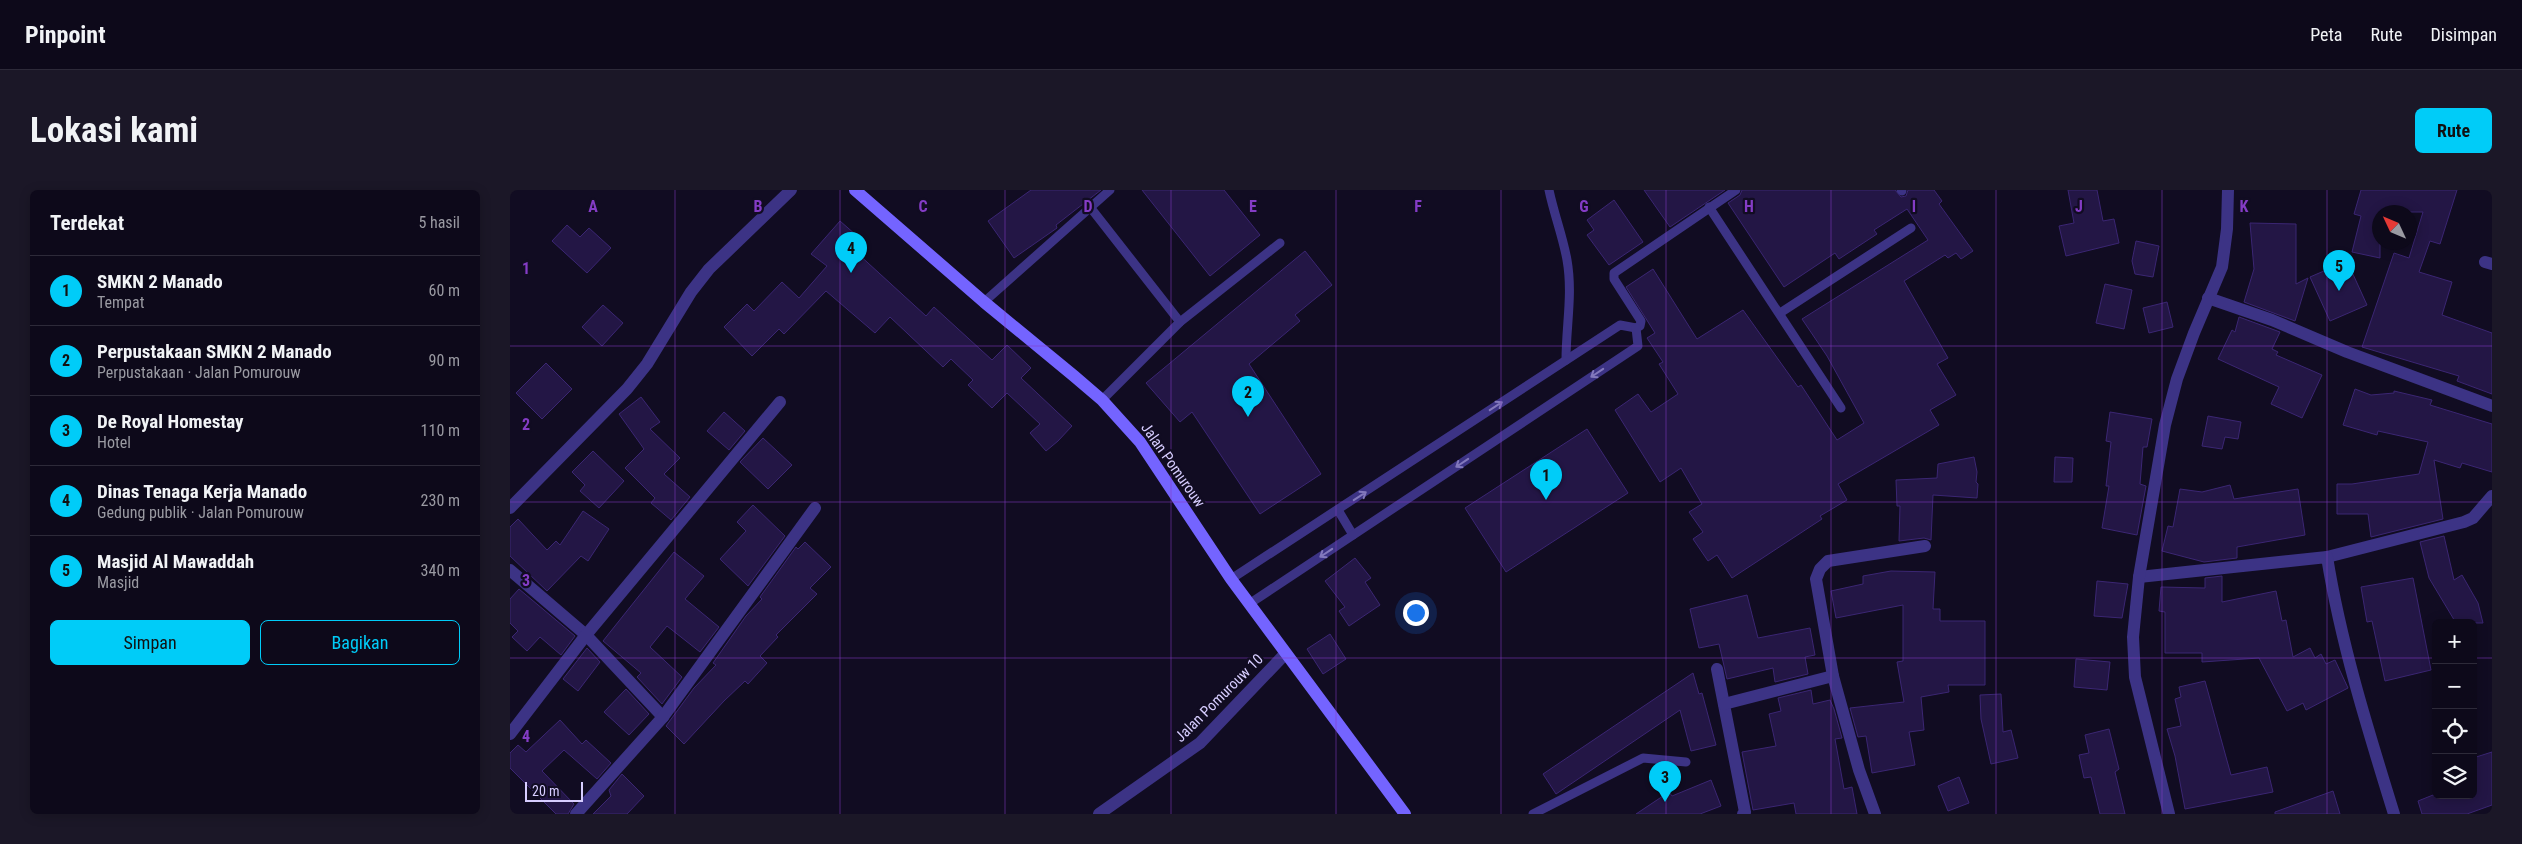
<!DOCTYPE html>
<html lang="id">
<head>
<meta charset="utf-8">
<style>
  :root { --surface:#0d091a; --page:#1b1727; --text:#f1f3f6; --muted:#9a9aa2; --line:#2d2a39; --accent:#00ccf8 }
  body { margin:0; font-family:"Roboto Condensed",sans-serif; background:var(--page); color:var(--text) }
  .controls { position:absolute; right:15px; bottom:15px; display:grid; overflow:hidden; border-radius:8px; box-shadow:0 2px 12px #0003 }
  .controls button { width:45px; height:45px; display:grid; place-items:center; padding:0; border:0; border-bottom:1px solid var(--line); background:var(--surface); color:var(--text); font:25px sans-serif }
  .compass { position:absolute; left:1862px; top:15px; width:45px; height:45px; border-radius:50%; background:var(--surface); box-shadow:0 2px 12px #0003; rotate:314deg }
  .scale { position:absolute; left:15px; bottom:12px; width:58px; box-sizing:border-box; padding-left:5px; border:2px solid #d7cdff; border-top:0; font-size:14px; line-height:18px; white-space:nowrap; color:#d7cdff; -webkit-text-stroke:4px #110c22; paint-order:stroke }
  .you { position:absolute; left:905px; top:422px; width:18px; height:18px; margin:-12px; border:4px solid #fff; border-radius:50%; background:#1a73e8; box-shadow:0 0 0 8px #1a73e833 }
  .badge { display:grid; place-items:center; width:32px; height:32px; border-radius:50%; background:var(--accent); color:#111; font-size:16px; font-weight:700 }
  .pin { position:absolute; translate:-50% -41px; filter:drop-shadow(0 1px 2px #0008) }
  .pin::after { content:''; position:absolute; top:26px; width:18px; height:15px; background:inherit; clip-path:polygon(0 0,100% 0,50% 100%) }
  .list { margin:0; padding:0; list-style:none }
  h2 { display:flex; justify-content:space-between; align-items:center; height:65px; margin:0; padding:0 20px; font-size:21px }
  h2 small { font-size:16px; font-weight:400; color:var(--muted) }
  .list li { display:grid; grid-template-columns:32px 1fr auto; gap:15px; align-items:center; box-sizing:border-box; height:70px; padding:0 20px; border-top:1px solid var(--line) }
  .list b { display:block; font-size:19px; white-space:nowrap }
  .list p { margin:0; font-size:16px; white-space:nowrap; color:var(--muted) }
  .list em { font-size:16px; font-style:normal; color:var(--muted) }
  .actions { display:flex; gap:10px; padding:15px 20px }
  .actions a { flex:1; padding:11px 0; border:1px solid var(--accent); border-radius:8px; text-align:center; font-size:18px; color:var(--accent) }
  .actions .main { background:var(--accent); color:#111 }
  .icon { flex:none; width:28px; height:28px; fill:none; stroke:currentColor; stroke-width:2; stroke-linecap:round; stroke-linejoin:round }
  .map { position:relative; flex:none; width:1982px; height:624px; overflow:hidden; border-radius:8px }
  header { display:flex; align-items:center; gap:30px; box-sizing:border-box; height:70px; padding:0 25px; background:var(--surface); border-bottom:1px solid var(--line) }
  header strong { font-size:24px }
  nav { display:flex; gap:28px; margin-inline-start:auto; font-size:18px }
  .intro { display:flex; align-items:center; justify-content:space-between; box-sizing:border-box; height:120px; padding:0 30px }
  h1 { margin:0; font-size:35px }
  .button { padding:12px 22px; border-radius:8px; background:var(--accent); color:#111; font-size:18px; font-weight:700 }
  main { display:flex; gap:30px; padding:0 30px }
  aside { flex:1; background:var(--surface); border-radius:8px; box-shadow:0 2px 12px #0003 }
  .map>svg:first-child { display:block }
  .building { fill:#231645; stroke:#3b2673 }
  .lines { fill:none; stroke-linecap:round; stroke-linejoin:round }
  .service { stroke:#3c3385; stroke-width:9 }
  .minor { stroke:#3c3385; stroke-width:12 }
  .tertiary { stroke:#3c3385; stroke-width:12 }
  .secondary { stroke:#7464ff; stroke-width:12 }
  .oneway { stroke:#8278bc }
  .grid { fill:none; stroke:#843cc5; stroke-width:1; stroke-opacity:0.55 }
  .labels { text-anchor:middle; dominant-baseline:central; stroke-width:4.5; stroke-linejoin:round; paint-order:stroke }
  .street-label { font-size:15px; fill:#d7cdff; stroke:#110c22 }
  .grid-label { font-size:16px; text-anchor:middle; font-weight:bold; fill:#843cc5; stroke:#110c22; stroke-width:4.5; stroke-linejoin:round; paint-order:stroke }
</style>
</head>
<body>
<header>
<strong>Pinpoint</strong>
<nav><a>Peta</a><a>Rute</a><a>Disimpan</a></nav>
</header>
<div class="intro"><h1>Lokasi kami</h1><a class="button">Rute</a></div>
<main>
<aside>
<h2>Terdekat<small>5 hasil</small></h2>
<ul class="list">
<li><span class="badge">1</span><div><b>SMKN 2 Manado</b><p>Tempat</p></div><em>60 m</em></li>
<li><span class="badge">2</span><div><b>Perpustakaan SMKN 2 Manado</b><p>Perpustakaan · Jalan Pomurouw</p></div><em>90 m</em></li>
<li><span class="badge">3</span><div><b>De Royal Homestay</b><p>Hotel</p></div><em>110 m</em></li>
<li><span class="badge">4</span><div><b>Dinas Tenaga Kerja Manado</b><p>Gedung publik · Jalan Pomurouw</p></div><em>230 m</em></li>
<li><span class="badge">5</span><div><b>Masjid Al Mawaddah</b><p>Masjid</p></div><em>340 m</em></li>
</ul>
<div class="actions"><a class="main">Simpan</a><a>Bagikan</a></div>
</aside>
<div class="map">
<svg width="1982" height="624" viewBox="0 0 1982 624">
  <rect width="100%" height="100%" fill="#110c22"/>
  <g class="building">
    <path d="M521 0H591L546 35 547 38 504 68 478 31Z"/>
    <path d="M632 0H714L750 45 700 86Z"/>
    <path d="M1134 0H1215L1160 37Z"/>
    <path d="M1232 0H1385L1391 7 1396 6 1398 0H1424L1432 11 1429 14 1463 61 1451 69 1446 63 1438 68 1435 65 1394 91 1438 168 1427 174 1446 205 1420 220 1429 235 1328 294 1337 310 1310 326 1312 329 1222 388 1207 365 1198 371 1183 349 1193 342 1179 322 1192 314 1171 278 1150 292 1105 220 1128 204 1141 222 1168 204 1149 174 1153 172 1137 148 1145 143 1116 97 1143 79 1187 149 1233 120 1288 197 1291 195 1327 250 1354 233 1317 166 1292 129 1418 50 1397 19 1364 40 1367 44 1329 69 1325 63 1274 97 1218 13 1230 5Z"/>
    <path d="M1558 0H1587L1593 31 1604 29 1609 53 1556 66 1549 36 1564 33Z"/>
    <path d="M1851 0H1947L1930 54 1920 51 1909 82 1942 92 1932 125 1982 143V204L1947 191 1949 186 1852 157 1884 63 1899 68 1913 22H1870V68L1842 62 1851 26 1844 24Z"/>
    <path d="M1104 10 1133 52 1099 75 1077 45 1084 40 1077 30Z"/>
    <path d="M330 31 354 52 346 62 416 126 424 117 482 170 497 155 521 178 511 188 562 236 548 251 536 261 520 243 530 234 497 203 482 218 458 195 463 190 441 169 433 177 380 127 365 143 316 101 274 144 269 139 242 166 214 137 237 114 244 121 272 92 289 108 317 76 301 64Z"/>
    <path d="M1740 33 1786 34V94L1798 88 1785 131 1734 112 1744 79Z"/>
    <path d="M57 35 70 47 79 38 101 58 77 83 42 51Z"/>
    <path d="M1626 51 1649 56 1643 87 1625 84 1622 71Z"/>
    <path d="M795 61 822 95 785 125 790 131 739 174 811 284 750 324 682 222 670 232 636 193Z"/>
    <path d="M1837 71 1857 115 1820 131 1800 87Z"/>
    <path d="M1595 94 1622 100 1614 139 1586 133Z"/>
    <path d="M1657 112 1663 137 1639 143 1633 118Z"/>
    <path d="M93 115 113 133 92 156 72 137Z"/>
    <path d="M1729 127 1770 142 1762 159 1768 162 1766 165 1812 185 1792 228 1761 214 1769 197 1708 169 1722 140 1725 142Z"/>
    <path d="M36 173 62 199 32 229 6 203Z"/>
    <path d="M1845 199 1861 205 1884 203V201L1922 210 1920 215 1982 234V282L1952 273 1950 278 1924 270 1933 329 1861 347 1858 324H1827V294H1842L1909 284 1918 252 1868 241 1867 245 1833 235Z"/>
    <path d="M131 207 150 232 140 239 170 268 154 284 180 307 161 330 141 313 145 308 115 278 134 259 109 224Z"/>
    <path d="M214 222 235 241 219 260 197 241Z"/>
    <path d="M1600 222 1642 229 1637 257H1633L1630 294 1636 296 1627 345 1592 338 1599 296H1596L1601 252 1596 251Z"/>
    <path d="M1698 226 1731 232 1728 249 1715 247 1712 259 1692 256Z"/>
    <path d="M1077 239 1118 303 996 382 955 318Z"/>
    <path d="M253 248 282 275 258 299 230 272Z"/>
    <path d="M83 261 114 291 89 318 70 301 75 295 62 282Z"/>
    <path d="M1464 267 1467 282 1466 292 1468 294 1467 308 1423 305 1421 350 1414 348 1389 351 1390 316H1387L1386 290 1427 288 1428 274Z"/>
    <path d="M1545 267 1563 268 1562 292H1544Z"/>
    <path d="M1720 295 1724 309 1788 299 1795 345 1727 357V368L1694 372 1652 361 1658 336 1663 337 1670 299 1692 302Z"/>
    <path d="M243 315 275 346 238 396 210 369 236 341 227 332Z"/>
    <path d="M73 321 99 339 78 371 71 366 37 401 0 366V337L8 329 37 360 46 351 50 355Z"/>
    <path d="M1934 346 1944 390 1952 385 1968 413 1973 433H1946L1919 388 1910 352Z"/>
    <path d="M295 352 321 377 300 398 307 404 266 445 268 447 250 466 257 473 238 494 235 491 214 511 174 554 156 536 184 498 206 475 203 473 236 426 252 409 250 407 286 357 288 359Z"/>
    <path d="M164 362 194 386 175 409 209 437 190 462 157 436 140 457 172 487 152 514 127 487 131 483 93 451Z"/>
    <path d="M845 368 861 388 855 392 870 415 839 436 829 421 835 417 815 391Z"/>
    <path d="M1381 381 1425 382 1423 419H1430V431H1475V495H1438L1439 502 1411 507 1414 540 1399 542 1405 575 1362 583 1356 546 1348 547 1340 518 1394 512 1387 472 1393 471V415L1326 428 1321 401 1353 394V386Z"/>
    <path d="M1712 386V412L1766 401 1772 431 1776 430 1783 467 1800 458 1805 468 1811 464 1816 474 1825 470 1838 498 1796 520 1793 513 1777 521 1749 468 1692 472V463H1655V422L1649 421 1651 397 1695 398V388Z"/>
    <path d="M1903 388 1921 480 1875 491 1862 431 1857 432 1851 397Z"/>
    <path d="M1587 391 1618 394 1612 428 1584 426Z"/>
    <path d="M9 399 65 446 51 465 30 447 17 461 2 447 8 441 0 433V409Z"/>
    <path d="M1237 405 1248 448 1300 438 1305 465 1295 467 1298 484 1265 492 1263 478 1217 489 1209 454 1189 458 1180 419Z"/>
    <path d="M820 444 836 469 813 484 797 459Z"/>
    <path d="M77 458 90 472 68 501 53 489Z"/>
    <path d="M1566 469 1600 472 1597 500 1564 497Z"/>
    <path d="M1183 483 1189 504 1192 503 1206 555 1181 561 1170 520 1046 604 1033 584Z"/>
    <path d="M1695 491 1721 585 1757 577 1763 602 1675 619 1665 566 1657 539 1671 536 1665 509 1671 507 1669 497Z"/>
    <path d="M116 499 139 524 119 545 94 522Z"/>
    <path d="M1301 500 1303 514 1320 510 1324 519 1332 548 1325 549 1334 599 1342 597 1347 624H1286L1284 613 1243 620 1232 562 1266 556 1259 524 1271 521 1268 508Z"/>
    <path d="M1491 504 1493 542 1501 540 1508 568 1481 574 1471 529 1470 505Z"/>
    <path d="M50 530 72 554 76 550 101 573 87 589 54 560 32 581 64 614 58 624H46L0 578V563L8 555 16 562Z"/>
    <path d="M1599 539 1609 579 1605 582 1615 624H1590L1581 587 1574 588 1569 565 1579 563 1575 545Z"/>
    <path d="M1982 562V615L1957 624H1912L1908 611 1923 605H1963V568Z"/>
    <path d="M112 584 134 606 117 624H83L101 606 99 600Z"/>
    <path d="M1449 587 1459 613 1438 621 1428 596Z"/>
    <path d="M1201 590 1211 616 1190 624H1126L1159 602 1162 606Z"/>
    <path d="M1823 601 1830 624H1765V622Z"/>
  </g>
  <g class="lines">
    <g class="service">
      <path d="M1039 0C1044 24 1053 47 1057 70 1063 104 1056 136 1056 170"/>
      <path d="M1391 0 1392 1"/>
      <path d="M580 17 670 132"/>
      <path d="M1199 17 1331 218"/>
      <path d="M474 112 600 0"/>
      <path d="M1270 123 1401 38"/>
      <path d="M1126 138 1130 136 1131 131 1104 89V83L1226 0"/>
      <path d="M592 210 670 132 770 53"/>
      <path d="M828 320 843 345"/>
      <path d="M721 389 1110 135 1126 138"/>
      <path d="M739 414 1128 156 1126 138"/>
      <path d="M1023 624 1133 568 1176 572"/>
    </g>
    <g class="minor">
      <path d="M1975 72 1982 74"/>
      <path d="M1698 108 1762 130 1837 162 1982 216"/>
      <path d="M0 318 117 199 137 174 181 102 199 79 281 0"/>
      <path d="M1817 367 1954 332 1963 328 1982 306"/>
      <path d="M0 380 76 445 153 527"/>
      <path d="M1629 387 1817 367C1831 454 1858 540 1884 624"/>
      <path d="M1207 479 1235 622 1233 624"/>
      <path d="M1214 514 1323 486"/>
      <path d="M0 544 76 445 270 212"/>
      <path d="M66 624 153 527 305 318"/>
      <path d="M589 624 690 553 775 464"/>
      <path d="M1365 624 1349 580 1323 486 1306 389 1310 379 1318 371 1415 356"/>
    </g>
    <path class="tertiary" d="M1659 624 1625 487 1623 447 1629 387 1655 235 1667 189 1684 143 1712 77 1717 39 1718 0"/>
    <path class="secondary" d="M345 0 474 112 564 186 592 210 630 252 721 389 895 624"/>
  </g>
  <defs><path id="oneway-shaft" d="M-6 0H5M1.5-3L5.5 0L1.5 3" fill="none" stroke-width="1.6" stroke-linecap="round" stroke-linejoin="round" transform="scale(1.25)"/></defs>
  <g class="oneway">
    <use href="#oneway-shaft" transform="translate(1087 183) rotate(146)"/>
    <use href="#oneway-shaft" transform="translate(986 216) rotate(-33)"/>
    <use href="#oneway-shaft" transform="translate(952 273) rotate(146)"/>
    <use href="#oneway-shaft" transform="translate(850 306) rotate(-33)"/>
    <use href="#oneway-shaft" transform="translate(816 363) rotate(146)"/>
  </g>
  <path class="grid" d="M165 0V624M330 0V624M495 0V624M661 0V624M826 0V624M991 0V624M1156 0V624M1321 0V624M1486 0V624M1652 0V624M1817 0V624M0 156H1982M0 312H1982M0 468H1926M1963 468H1982"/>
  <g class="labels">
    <g class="street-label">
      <text transform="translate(663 275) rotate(55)">Jalan Pomurouw</text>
      <text transform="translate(709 508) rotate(-45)">Jalan Pomurouw 10</text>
    </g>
  </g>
  <g class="grid-label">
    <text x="83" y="22">A</text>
    <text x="248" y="22">B</text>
    <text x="413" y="22">C</text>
    <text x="578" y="22">D</text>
    <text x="743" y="22">E</text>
    <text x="908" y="22">F</text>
    <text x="1074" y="22">G</text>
    <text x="1239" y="22">H</text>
    <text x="1404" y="22">I</text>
    <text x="1569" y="22">J</text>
    <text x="1734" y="22">K</text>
    <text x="16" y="84">1</text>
    <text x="16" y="240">2</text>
    <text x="16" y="396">3</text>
    <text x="16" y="552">4</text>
  </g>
</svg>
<div class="controls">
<button>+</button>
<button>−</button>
<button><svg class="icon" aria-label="locate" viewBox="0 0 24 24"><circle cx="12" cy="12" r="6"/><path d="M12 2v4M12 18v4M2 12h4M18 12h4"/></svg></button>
<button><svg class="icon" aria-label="layers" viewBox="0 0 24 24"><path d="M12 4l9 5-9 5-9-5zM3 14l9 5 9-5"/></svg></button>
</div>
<svg class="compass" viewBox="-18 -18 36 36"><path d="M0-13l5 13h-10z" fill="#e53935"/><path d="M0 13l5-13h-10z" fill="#9a9aa2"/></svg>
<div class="scale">20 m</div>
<div class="you"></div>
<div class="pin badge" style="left:1036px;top:310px">1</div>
<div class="pin badge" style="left:738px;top:227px">2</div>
<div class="pin badge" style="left:1155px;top:612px">3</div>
<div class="pin badge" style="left:341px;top:83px">4</div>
<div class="pin badge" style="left:1829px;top:101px">5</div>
</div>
</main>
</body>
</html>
